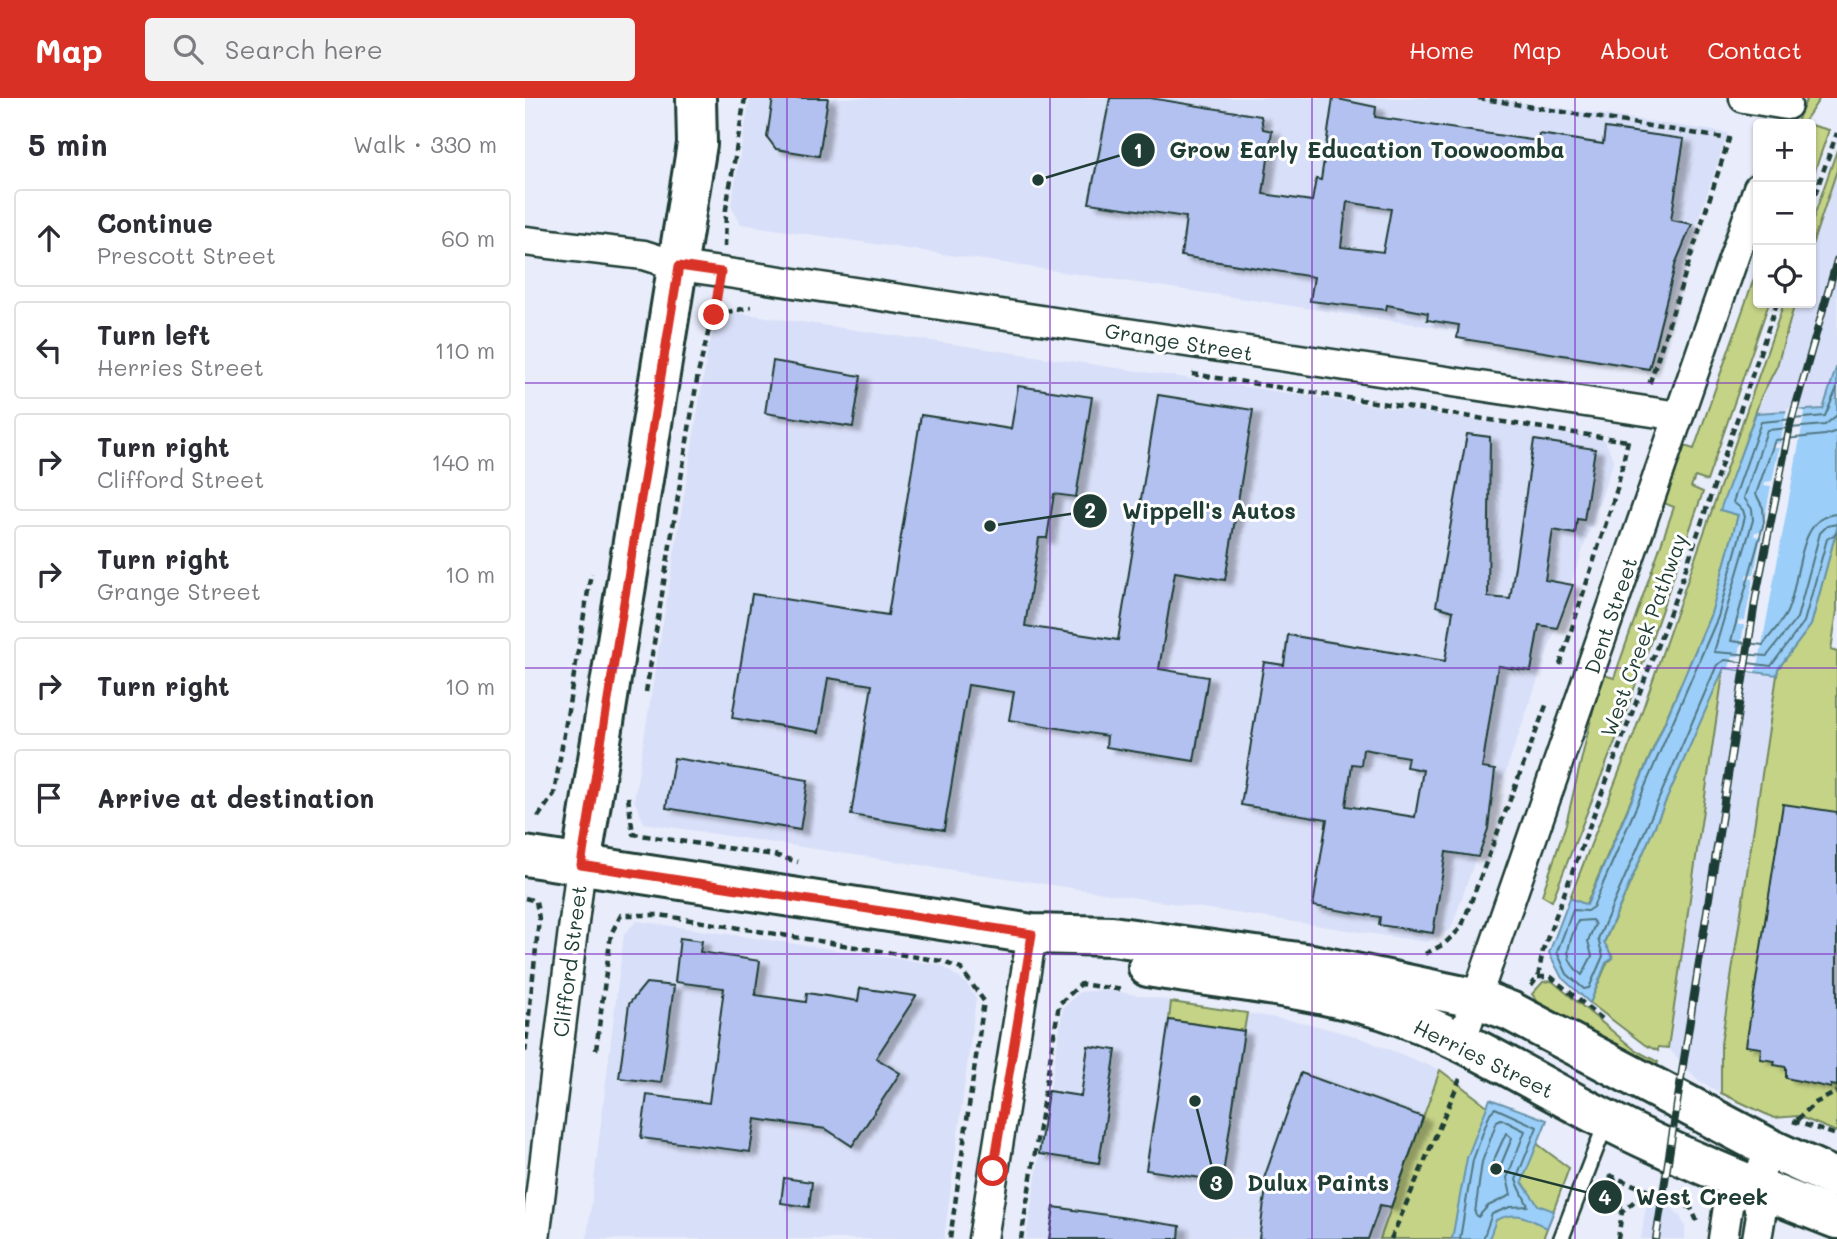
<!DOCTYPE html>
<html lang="en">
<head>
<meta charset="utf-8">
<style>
  :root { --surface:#fff; --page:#f2f2f3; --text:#2b2b33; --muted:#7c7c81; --line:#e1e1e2; --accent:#d93025 }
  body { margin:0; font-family:Mali,sans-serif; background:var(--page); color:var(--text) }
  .controls { position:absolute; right:21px; top:21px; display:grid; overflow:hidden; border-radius:7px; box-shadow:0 2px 5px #0004 }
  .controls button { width:63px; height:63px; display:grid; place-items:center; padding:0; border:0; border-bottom:2px solid var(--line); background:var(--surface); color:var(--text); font:35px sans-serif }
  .stop { position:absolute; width:21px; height:21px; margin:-16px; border:5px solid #d93025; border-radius:50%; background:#fff }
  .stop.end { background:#d93025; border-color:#fff; box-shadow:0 2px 7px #0008 }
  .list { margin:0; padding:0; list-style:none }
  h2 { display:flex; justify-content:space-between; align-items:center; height:91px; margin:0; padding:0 28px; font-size:30px }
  h2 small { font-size:23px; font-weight:400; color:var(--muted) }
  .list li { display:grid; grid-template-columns:46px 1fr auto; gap:21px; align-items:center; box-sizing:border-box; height:98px; margin:0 14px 14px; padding:0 14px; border:2px solid var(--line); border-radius:7px }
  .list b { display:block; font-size:26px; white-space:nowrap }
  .list p { margin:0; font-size:23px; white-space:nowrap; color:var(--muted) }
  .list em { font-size:23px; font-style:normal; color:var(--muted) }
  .icon { flex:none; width:38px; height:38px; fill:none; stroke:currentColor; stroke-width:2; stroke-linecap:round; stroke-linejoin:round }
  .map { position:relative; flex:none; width:1312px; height:1141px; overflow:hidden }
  header { display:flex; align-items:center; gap:42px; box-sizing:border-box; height:98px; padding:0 35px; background:var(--accent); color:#fff }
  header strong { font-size:33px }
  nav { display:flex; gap:38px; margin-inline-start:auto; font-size:24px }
  .search { width:490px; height:63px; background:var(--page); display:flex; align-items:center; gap:18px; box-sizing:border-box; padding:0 24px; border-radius:7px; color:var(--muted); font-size:26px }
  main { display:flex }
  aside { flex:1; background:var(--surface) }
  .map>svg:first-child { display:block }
  .built { fill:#d8dff8 }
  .green { fill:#c5d387; stroke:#72885e; stroke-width:2 }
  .water { fill:#9bcef8; stroke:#6994aa; stroke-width:2 }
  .pier { fill:#e8ecfb }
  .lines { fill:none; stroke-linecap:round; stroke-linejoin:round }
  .shore { stroke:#517782; stroke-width:2 }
  .building { fill:#b3c1f1; stroke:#1f3d34; stroke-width:2; fill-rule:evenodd; filter:url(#shadow) }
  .service-casing { stroke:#1f3d34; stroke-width:19 }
  .minor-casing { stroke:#1f3d34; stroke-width:33 }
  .secondary-casing { stroke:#1f3d34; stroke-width:44 }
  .path { stroke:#1f3d34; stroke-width:4.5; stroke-dasharray:7 5; stroke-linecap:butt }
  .service { stroke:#fff; stroke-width:14 }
  .minor { stroke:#fff; stroke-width:28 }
  .secondary { stroke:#fff; stroke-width:38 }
  .rail-casing { stroke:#1f3d34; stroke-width:8 }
  .rail { stroke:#fff; stroke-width:5; stroke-dasharray:16; stroke-linecap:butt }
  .route { stroke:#d93025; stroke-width:9 }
  .grid { fill:none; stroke:#7b2cbf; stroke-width:2; stroke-opacity:0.55 }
  .labels { text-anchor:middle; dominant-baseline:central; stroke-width:6; stroke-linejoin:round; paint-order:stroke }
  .street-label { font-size:21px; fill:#1f3d34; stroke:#fff }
  .leader { fill:none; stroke:#1f3d34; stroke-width:2.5 }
  .callout-dot { fill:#1f3d34; stroke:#fff; stroke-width:2.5 }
  .mark-label { font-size:21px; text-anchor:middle; font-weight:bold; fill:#fff }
  .callout-label { font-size:23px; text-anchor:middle; font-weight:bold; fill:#1f3d34; stroke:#fff; stroke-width:6; stroke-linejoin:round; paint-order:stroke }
</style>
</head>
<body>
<header>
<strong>Map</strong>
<div class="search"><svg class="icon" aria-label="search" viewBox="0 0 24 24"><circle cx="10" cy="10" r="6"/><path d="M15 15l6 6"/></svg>Search here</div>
<nav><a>Home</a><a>Map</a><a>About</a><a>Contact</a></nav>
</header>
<main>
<aside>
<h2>5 min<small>Walk · 330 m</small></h2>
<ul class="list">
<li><svg class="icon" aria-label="ahead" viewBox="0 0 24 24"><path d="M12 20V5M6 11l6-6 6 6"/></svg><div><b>Continue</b><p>Prescott Street</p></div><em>60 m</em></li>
<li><svg class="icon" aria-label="left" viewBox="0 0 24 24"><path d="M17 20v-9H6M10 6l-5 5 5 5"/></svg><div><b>Turn left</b><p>Herries Street</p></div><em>110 m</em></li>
<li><svg class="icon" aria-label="right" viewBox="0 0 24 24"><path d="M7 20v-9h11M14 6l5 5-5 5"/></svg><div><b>Turn right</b><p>Clifford Street</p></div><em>140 m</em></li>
<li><svg class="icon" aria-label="right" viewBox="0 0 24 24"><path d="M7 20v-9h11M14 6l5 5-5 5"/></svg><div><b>Turn right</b><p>Grange Street</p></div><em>10 m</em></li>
<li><svg class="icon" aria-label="right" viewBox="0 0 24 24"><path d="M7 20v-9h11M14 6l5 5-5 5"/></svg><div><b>Turn right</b></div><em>10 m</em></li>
<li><svg class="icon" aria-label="arrive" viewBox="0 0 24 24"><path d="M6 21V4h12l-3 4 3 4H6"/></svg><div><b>Arrive at destination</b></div></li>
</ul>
</aside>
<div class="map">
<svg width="1312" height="1141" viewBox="0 0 1312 1141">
  <defs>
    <filter id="shadow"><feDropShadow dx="8" dy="4.5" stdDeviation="2" flood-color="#0004"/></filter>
  </defs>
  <rect width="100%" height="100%" fill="#e8ecfb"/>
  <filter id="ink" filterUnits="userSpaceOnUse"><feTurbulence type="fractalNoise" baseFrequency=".0143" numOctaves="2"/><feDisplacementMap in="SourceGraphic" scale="14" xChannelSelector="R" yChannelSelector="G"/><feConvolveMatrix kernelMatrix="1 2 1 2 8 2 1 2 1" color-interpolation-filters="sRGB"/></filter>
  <g filter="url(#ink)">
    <g class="built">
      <path d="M225 0H965L1203 35 1125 261 216 126 206 108Z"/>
      <path d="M1312 72V267L1298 311 1231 315 1252 268 1270 205H1286V150Z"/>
      <path d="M200 213 1079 341 1089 362 926 831 902 844 119 725 109 702 183 251 192 221Z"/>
      <path d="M1312 554 1229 726 1196 946V995L1173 982 1144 951 1199 569 1252 577 1245 622Z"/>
      <path d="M112 823 416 867 441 885 451 900 419 1141H62L99 836Z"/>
      <path d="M581 892 781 925 833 939 915 972 855 1141H501L538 910 555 894Z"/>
      <path d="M1122 1102 1146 1109 1155 1118 1160 1129V1141H1116Z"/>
    </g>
    <g class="green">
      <path d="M1282 0H1295L1279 24 1283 26H1271Z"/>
      <path d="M1286 27 1304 32 1286 84Z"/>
      <path d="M1312 52V72L1286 150V127Z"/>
      <path d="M1233 169V205H1244L1182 383 1170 379 1166 389 1178 394 1095 631 1027 803 1017 797 1041 726 1072 596 1079 577 1089 580 1149 409 1139 405 1159 348 1169 351Z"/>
      <path d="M1259 205H1270L1252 268 1236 299 1196 412 1213 417 1186 516 1061 807 1045 800 1109 636Z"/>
      <path d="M1312 430V513L1306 552 1312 554V1034L1273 1018 1249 1020 1196 995V946L1253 571 1286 527Z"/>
      <path d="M1199 569 1143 950 1133 949V953L1120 947 1065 905 1082 865 1088 860 1079 845Z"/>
      <path d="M1027 883 1110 952 1133 964 1130 971 1017 909 1007 896 1018 884Z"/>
      <path d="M646 904 722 915 719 933 644 922Z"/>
      <path d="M915 972 1044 1070 1018 1141H855Z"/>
    </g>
    <g class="water">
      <path d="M1312 267V430L1286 527 1253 571 1252 577 1199 570 1079 844 1088 860 1081 865 1065 905 1037 880 1024 855 1045 800 1062 807 1186 516 1213 417 1195 412 1231 315 1298 311Z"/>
      <path d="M965 1001 1022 1022 997 1084 1013 1107 1029 1113 1022 1130C1002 1120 993 1112 971 1122L964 1141H927L942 1060Z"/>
    </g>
    <path class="pier" d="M1262 310 1280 313 1234 563 1230 574 1204 570 1207 559 1214 558 1219 527H1213V523L1220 522 1228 481 1221 480 1222 476H1229L1236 439 1229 438 1230 434H1237L1246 388H1239L1240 384 1247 383 1254 350H1247L1248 346 1255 345Z"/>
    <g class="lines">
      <g class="shore">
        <path d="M1312 290 1300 318 1236 324 1208 404 1218 412 1220 419 1193 519 1068 809 1062 813 1048 812 1032 854 1042 876 1059 891 1064 890 1078 858 1073 841 1192 567 1200 562 1246 568 1279 524 1302 441 1312 435"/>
        <path d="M1312 317 1300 327 1242 332 1219 400 1227 411 1228 422 1189 554 1242 558 1272 520 1295 435 1302 428 1312 426"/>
        <path d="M1312 333 1300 337 1250 342 1231 396 1238 410 1239 424 1206 543 1238 547C1245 537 1255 527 1261 516 1276 488 1270 417 1312 416"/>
        <path d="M1067 822 1070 826 1063 843 1067 858 1057 877C1035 860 1044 845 1053 823Z"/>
        <path d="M976 1021 1000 1033 982 1080 986 1097 963 1108 953 1119 950 1115 957 1064 972 1023Z"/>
        <path d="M981 1035 987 1040 973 1074 969 1076 967 1066Z"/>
        <path d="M935 1141 948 1062 965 1015 970 1010 1012 1029 991 1082 1003 1108 985 1109 967 1116 958 1141"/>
      </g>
    </g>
    <g class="building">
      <path d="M248 0H303L294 58 251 51 242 39Z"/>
      <path d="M585 0H625L736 18 738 31 747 33 738 96 787 103 791 81 796 82 808 0 851 9 850 19 1013 43 1014 36 1078 46 1080 30 1159 41 1146 122 1167 126 1151 164 1124 271 932 240 934 227 902 222 903 215 862 207 861 212 785 203 789 179 656 158 661 119 564 105ZM822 104 866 111 858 154 816 149Z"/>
      <path d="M248 263 336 278 328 329 240 315Z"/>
      <path d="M493 288 567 299 551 399 529 396 522 440H514L500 528 593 542 633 297 728 312 700 482 650 474 634 571 683 579 669 663 581 649 582 638 484 622 489 594 443 587 419 732 326 717 347 587 303 580 294 634 207 620 227 496 363 517 396 317 486 331Z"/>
      <path d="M942 336 965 339 963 499 985 501 1009 342 1070 351 1059 422 1052 421 1050 436 1028 432 1020 482 1048 487 1032 530 1014 527 1006 573 973 568 957 670 970 672 963 731 953 759 921 754 908 835 854 827 855 819 788 808 802 721 716 707 739 564 759 567 763 537 920 563 928 513 911 508ZM838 651 883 659 881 669 898 672 890 719 821 708 827 666 836 667Z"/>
      <path d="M149 660 283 682 275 732 141 710Z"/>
      <path d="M1258 706 1312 714V988L1306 987V990L1261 980V969L1249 967 1250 963 1235 961 1236 950 1221 948Z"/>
      <path d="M155 840 177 843 175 854 235 863 230 897 281 904 282 895 333 903 335 890 391 898 351 960 375 975 327 1048 301 1031 230 1021 225 1054 116 1040 122 997 184 1005 199 890 150 884Z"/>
      <path d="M121 885 149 888 136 985 94 980 104 906Z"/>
      <path d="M644 922 719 933 697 1083 621 1072Z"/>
      <path d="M563 948 591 952 574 1065 514 1056 523 993 556 998Z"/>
      <path d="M776 975 898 1019 866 1109 855 1107 843 1141H734L741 1090 736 1089Z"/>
      <path d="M259 1080 287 1084 284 1109 256 1105Z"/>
      <path d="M529 1109 655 1128 654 1141H524Z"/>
    </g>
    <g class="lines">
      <g class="service-casing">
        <path id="service" d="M1036 1141 1081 1025"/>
      </g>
      <g class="minor-casing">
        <g id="minor">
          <path d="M1219 0 1262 7"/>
          <path d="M0 143 119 157 154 168 196 174 1154 318"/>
          <path d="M936 944 1233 90"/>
          <path d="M1228 1089 1236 1117 1232 1141"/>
          <path d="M10 1141 56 767"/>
          <path d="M458 1141 507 836"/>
          <path d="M1198 1141 1204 1102 1228 1089 1246 1051"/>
        </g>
      </g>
      <g class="secondary-casing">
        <g id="secondary">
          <path d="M0 758 507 836 587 838 787 866 953 901 985 913 1246 1051 1312 1081"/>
          <path d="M56 767 172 46 171 0"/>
          <path d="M623 869C701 882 783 889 859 912 936 937 1006 983 1078 1020 1153 1059 1233 1090 1312 1121"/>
        </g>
      </g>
      <g class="path">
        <path d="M953 0 1204 41 1124 287"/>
        <path d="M1286 107 1312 35"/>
        <path d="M200 149 201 111 220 0"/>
        <path d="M189 217 226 209"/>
        <path d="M667 276 1102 343"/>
        <path d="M1035 567 1092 391 1104 338"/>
        <path d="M121 594 173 276 192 199"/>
        <path d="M103 699 108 736 249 757 273 764"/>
        <path d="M13 719 29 696 66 475"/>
        <path d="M0 800 11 803 14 821 0 956"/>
        <path d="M900 856 919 846 936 830 1022 605"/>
        <path d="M1013 879H1026L1081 924"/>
        <path d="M1006 888 1013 879 1018 852 1154 490 1252 205"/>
        <path d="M71 952 86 836 96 817H135L416 863 436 871 459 903 425 1141"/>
        <path d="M1272 1022 1290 1005 1312 994"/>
        <path d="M1268 1023 1312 1037"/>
        <path d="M1084 1077 1166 1110 1172 1123"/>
        <path d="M1089 1080 1097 1114"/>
        <path d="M496 1141 534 906 556 886 598 892"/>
        <path d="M866 1141 935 981"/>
        <path d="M1093 1141 1097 1114 1121 1093"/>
      </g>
      <use href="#service" class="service"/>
      <use href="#minor" class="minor"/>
      <use href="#secondary" class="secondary"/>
      <g class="rail-casing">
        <path id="rail" d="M1131 1141 1231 498 1265 328 1312 162"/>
      </g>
      <use href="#rail" class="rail"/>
    </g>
  </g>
  <g class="lines" filter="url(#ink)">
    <path class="route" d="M189 217 196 174 154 168 56 767 507 836 468 1073"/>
  </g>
  <path class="grid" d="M262 0V1141M525 0V1141M787 0V1141M1050 0V1141M0 285H1312M0 570H1312M0 856H1312"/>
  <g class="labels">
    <g class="street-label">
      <text transform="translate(654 243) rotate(9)">Grange Street</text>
      <text transform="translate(1085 517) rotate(-71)">Dent Street</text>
      <text transform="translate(1118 537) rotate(-70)">West Creek Pathway</text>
      <text transform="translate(44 863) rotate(-83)">Clifford Street</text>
      <text transform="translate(959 960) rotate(26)">Herries Street</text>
    </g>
  </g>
  <path class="leader" d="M513 82L613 52M465 428L565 413M670 1003L691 1085M971 1071L1080 1099"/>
  <g class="callout-dot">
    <circle cx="513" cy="82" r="7"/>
    <circle cx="465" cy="428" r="7"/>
    <circle cx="670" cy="1003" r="7"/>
    <circle cx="971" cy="1071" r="7"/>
    <circle cx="613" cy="52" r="18"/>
    <circle cx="565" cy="413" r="18"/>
    <circle cx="691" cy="1085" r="18"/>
    <circle cx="1080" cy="1099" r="18"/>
  </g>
  <g class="mark-label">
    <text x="613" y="60">1</text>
    <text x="565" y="420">2</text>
    <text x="691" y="1093">3</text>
    <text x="1080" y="1107">4</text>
  </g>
  <g class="callout-label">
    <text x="842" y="60">Grow Early Education Toowoomba</text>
    <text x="684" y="421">Wippell's Autos</text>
    <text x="793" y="1093">Dulux Paints</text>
    <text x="1177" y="1107">West Creek</text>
  </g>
</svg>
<div class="controls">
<button>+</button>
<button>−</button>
<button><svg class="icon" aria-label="locate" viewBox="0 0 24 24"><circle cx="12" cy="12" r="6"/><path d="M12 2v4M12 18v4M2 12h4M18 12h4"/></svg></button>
</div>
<div class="stop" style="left:468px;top:1073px"></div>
<div class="stop end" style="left:189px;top:217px"></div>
</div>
</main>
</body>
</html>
